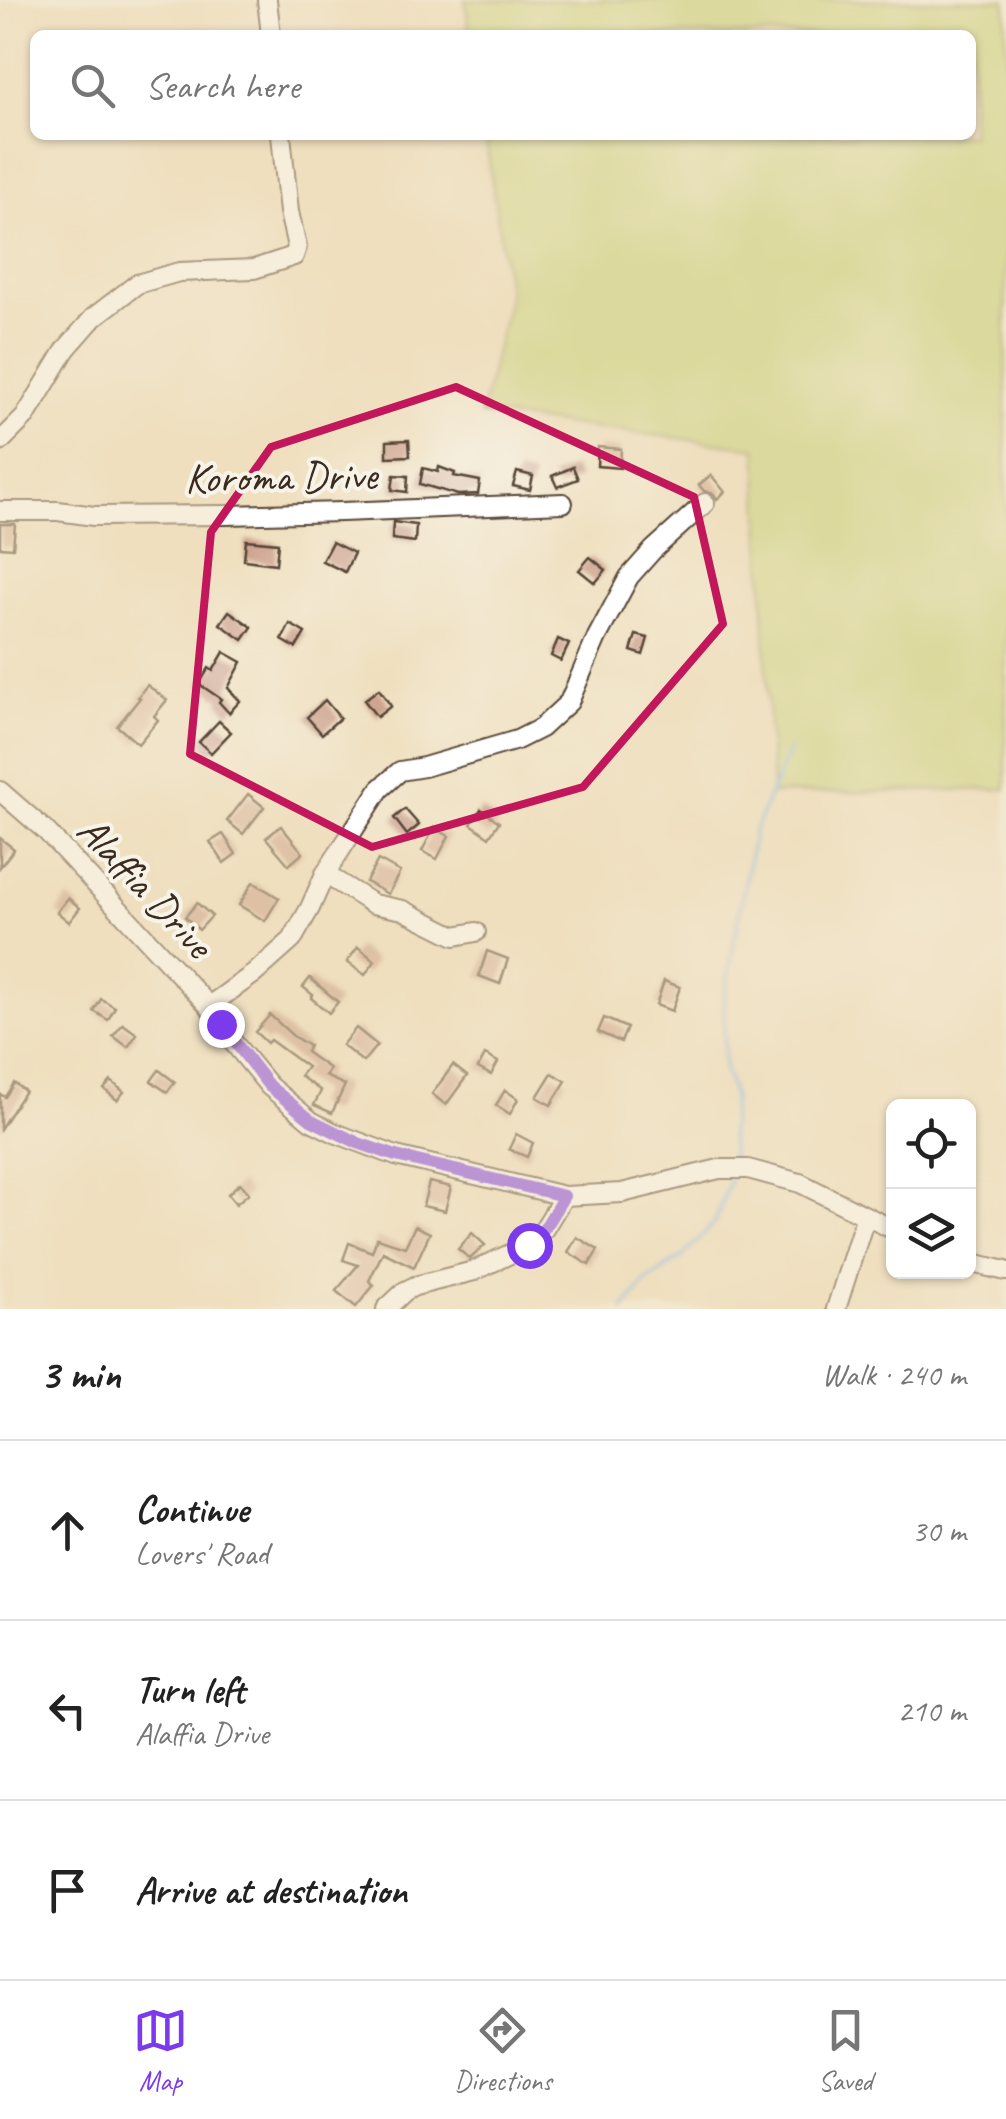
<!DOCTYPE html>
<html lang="en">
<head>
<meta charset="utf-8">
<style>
  :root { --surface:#fff; --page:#f2f2f2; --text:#222; --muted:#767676; --line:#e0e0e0; --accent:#7c3aed }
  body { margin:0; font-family:Caveat,sans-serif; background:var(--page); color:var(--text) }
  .controls { position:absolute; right:30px; bottom:30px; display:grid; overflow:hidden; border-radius:15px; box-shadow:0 2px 8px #0004 }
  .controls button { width:90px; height:90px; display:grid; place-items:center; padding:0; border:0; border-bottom:2px solid var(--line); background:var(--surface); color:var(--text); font:50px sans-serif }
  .stop { position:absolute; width:30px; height:30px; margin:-22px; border:8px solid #7c3aed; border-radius:50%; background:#fff }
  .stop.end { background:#7c3aed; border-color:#fff; box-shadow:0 2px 10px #0008 }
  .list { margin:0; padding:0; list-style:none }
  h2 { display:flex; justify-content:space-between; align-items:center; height:130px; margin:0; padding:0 40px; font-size:42px }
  h2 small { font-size:32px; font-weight:400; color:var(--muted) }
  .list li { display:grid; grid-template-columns:65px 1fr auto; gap:30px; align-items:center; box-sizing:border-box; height:180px; padding:0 40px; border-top:2px solid var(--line) }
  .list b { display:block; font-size:38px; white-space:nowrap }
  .list p { margin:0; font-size:32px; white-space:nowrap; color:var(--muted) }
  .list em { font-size:32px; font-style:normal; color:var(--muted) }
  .icon { flex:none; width:55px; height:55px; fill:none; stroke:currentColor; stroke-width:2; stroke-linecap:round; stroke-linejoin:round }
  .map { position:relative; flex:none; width:1006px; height:1309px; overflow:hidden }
  .search { position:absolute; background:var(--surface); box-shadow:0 2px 8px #0004; left:30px; right:30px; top:30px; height:110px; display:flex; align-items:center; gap:25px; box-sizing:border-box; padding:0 35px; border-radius:15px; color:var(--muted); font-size:38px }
  .sheet { height:670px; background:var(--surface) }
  nav { display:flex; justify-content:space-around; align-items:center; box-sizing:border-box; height:140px; border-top:2px solid var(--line); background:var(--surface); font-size:28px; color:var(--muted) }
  nav a { display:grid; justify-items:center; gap:5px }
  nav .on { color:var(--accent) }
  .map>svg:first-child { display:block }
  .green { fill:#c4d374; stroke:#807e49; stroke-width:2.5 }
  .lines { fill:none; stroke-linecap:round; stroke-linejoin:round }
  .stream { stroke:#75b4e9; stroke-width:4 }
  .building { fill:#cb9d88 }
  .minor-casing { stroke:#564536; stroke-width:22 }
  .minor { stroke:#fff; stroke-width:18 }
  .route { stroke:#7c3aed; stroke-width:12 }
  .marked { fill:none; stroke:#c2185b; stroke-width:8; stroke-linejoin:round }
  .labels { text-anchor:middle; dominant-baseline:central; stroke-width:8; stroke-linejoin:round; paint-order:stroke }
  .street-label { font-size:42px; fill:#3b2a1e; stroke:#f7f3e8 }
</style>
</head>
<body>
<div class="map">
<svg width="1006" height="1309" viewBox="0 0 1006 1309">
  <rect width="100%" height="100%" fill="#f7f3e8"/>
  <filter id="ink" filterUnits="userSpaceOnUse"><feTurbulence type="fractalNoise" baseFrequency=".01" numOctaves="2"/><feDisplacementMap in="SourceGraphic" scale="20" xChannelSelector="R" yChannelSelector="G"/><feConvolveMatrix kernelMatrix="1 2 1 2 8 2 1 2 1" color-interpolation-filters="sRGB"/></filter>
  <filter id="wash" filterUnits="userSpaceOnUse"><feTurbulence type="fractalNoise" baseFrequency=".0048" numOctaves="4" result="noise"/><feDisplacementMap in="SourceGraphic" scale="40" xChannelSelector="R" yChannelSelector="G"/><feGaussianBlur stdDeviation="2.25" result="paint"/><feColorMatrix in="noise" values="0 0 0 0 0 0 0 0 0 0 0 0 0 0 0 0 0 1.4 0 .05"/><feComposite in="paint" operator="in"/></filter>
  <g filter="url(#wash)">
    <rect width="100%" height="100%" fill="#efdfbe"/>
    <path class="green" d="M465 0H1006V789L772 794 757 448 481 414 509 297 485 135H971V35H470Z"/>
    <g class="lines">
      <g class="stream">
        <path d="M732 1162 730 1135 733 1097 724 1067V999L754 832 789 750"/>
        <path d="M624 1309 645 1282 682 1257 715 1222 731 1177"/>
      </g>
    </g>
    <g id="blocks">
      <g class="building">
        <path d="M409 440 410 456 387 457V441Z"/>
        <path d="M598 447 621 449 620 468 597 466Z"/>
        <path d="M439 467 455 473 454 476 480 481 478 494 458 495 420 484 423 468 438 472Z"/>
        <path d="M573 467 578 479 557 487 552 476Z"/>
        <path d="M517 472 533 476 530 490 513 486Z"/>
        <path d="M394 475 408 476 407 492 392 490Z"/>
        <path d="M711 475 725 492 717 499 714 494 704 491 699 485Z"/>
        <path d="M393 522 416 525 415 542 392 539Z"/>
        <path d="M0 524H15L13 548 0 547Z"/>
        <path d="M246 540 278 543 276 564 244 560Z"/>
        <path d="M332 542 354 553 345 572 322 561Z"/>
        <path d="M590 557 606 570 595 583 579 570Z"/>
        <path d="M229 611 252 627 243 640 220 624Z"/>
        <path d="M290 624 305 633 296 648 282 640Z"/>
        <path d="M636 635 648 638 643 655 631 651Z"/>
        <path d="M558 639 569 644 561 661 551 656Z"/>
        <path d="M224 652 242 662 228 688 240 701 229 713 219 702 221 699 199 684 209 668 213 671Z"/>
        <path d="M147 685 167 700 154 716 158 720 138 744 117 726 140 698 138 697Z"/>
        <path d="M379 689 391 706 377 717 364 700Z"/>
        <path d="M325 700 340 718 322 734 307 717Z"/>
        <path d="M219 721 231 732 211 753 199 742Z"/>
        <path d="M248 794 264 807 243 834 227 821Z"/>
        <path d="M405 809 419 825 407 835 394 818Z"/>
        <path d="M481 809 499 822 489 837 471 824Z"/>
        <path d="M281 826 303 853 289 865 266 838Z"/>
        <path d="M434 828 449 836 437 859 422 851Z"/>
        <path d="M223 834 236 854 224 863 210 842Z"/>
        <path d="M0 838 14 849 0 867Z"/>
        <path d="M378 860 400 872 388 894 366 882Z"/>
        <path d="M253 882 279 898 265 921 239 905Z"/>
        <path d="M68 898 80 908 69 922 57 912Z"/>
        <path d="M197 903 212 916 199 930 185 917Z"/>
        <path d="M358 947 375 961 365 975 347 962Z"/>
        <path d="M487 951 508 959 500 984 479 976Z"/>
        <path d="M310 978 338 1002 329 1013 311 998 313 995 303 987Z"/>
        <path d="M664 981 680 987 672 1011 656 1005Z"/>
        <path d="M101 999 115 1007 108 1020 94 1011Z"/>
        <path d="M270 1015 293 1036 309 1046 306 1052 330 1069 325 1076 345 1085 332 1113 314 1105 321 1091 300 1076 307 1067 270 1040 267 1043 255 1032Z"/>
        <path d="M604 1018 627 1028 621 1042 598 1032Z"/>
        <path d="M123 1024 137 1034 128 1047 113 1036Z"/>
        <path d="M356 1028 377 1045 363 1062 342 1045Z"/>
        <path d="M485 1055 498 1062 491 1075 478 1068Z"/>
        <path d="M453 1065 467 1076 446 1105 432 1094Z"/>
        <path d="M159 1070 175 1082 167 1092 151 1081Z"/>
        <path d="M552 1073 566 1081 551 1105 537 1097Z"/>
        <path d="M111 1081 124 1092 117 1100 104 1089Z"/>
        <path d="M14 1083 25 1091 0 1129V1094L5 1097Z"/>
        <path d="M505 1090 518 1099 510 1114 496 1105Z"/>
        <path d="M516 1134 533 1143 527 1157 509 1149Z"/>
        <path d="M429 1182 451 1187 445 1211 423 1206Z"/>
        <path d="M240 1183 249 1193 236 1204 228 1194Z"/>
        <path d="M415 1226 430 1233 414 1267 383 1252 369 1281 374 1285 356 1307 336 1291 358 1265 343 1260 349 1243 372 1252 377 1238 405 1247Z"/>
        <path d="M472 1233 485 1245 470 1259 458 1249Z"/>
        <path d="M577 1237 598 1250 589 1265 568 1252Z"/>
      </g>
    </g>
  </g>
  <g filter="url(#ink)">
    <use href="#blocks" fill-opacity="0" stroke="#564536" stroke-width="2.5"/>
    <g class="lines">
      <g class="minor-casing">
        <g id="minor">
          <path d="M267 0 271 35"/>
          <path d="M0 442 25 417 66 349 94 317 137 284 179 272 254 269 294 256 297 247 289 212 281 135"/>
          <path d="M0 511H58L94 516 226 515 342 512 563 503"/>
          <path d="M0 791 47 832 209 1006 233 1042 269 1086 311 1121 335 1133 396 1156 564 1196 622 1193 719 1169H748L800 1183 894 1230"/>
          <path d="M325 874 373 904 403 910 455 936 476 932"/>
          <path d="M209 1006 255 973 292 940 310 908 325 874 380 789 400 771 424 767 517 740 541 728 569 702 597 637 629 577 653 550 705 503"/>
          <path d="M968 1262 1006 1271"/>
          <path d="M386 1309 405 1291 415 1286 474 1271 529 1245 544 1229 564 1196"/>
          <path d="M836 1309 865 1218"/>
        </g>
      </g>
      <use href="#minor" class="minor"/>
    </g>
  </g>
  <g class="lines" filter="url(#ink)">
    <path class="route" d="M221 1024 269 1086 311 1120 358 1143 396 1156 564 1196 544 1229 529 1245"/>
  </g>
  <path d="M0 0H1006V1309H0ZM456 387 694 497 723 624 583 787 372 847 190 754 211 532 271 447Z" fill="#efdfbe" fill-opacity=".55" fill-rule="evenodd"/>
  <path class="marked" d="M456 387 694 497 723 624 583 787 372 847 190 754 211 532 271 447Z"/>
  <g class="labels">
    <g class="street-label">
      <text transform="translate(281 477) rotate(-1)">Koroma Drive</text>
      <text transform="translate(145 887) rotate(47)">Alaffia Drive</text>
    </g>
  </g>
</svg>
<div class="controls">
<button><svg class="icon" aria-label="locate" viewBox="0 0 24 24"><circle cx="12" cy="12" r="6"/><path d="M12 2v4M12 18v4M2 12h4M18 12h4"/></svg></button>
<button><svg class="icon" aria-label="layers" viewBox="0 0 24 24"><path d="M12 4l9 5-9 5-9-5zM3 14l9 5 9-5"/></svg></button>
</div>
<div class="stop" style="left:529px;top:1245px"></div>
<div class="stop end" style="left:221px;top:1024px"></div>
<div class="search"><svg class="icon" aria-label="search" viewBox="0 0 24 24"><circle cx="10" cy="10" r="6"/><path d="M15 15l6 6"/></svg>Search here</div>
</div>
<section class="sheet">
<h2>3 min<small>Walk · 240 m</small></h2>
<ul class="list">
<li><svg class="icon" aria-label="ahead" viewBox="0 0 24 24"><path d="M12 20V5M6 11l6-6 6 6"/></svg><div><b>Continue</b><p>Lovers' Road</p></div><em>30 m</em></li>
<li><svg class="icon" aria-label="left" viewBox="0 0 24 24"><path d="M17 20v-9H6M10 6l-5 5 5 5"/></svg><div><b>Turn left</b><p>Alaffia Drive</p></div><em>210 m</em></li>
<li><svg class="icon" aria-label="arrive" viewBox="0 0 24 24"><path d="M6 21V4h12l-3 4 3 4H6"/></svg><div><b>Arrive at destination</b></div></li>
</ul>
</section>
<nav>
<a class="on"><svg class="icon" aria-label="map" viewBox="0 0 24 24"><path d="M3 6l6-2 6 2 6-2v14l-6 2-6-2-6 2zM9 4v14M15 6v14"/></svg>Map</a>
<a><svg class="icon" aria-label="directions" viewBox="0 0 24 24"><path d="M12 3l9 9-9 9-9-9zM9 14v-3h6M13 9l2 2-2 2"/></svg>Directions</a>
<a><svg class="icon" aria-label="saved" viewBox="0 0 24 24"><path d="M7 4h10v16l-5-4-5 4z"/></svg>Saved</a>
</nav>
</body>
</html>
